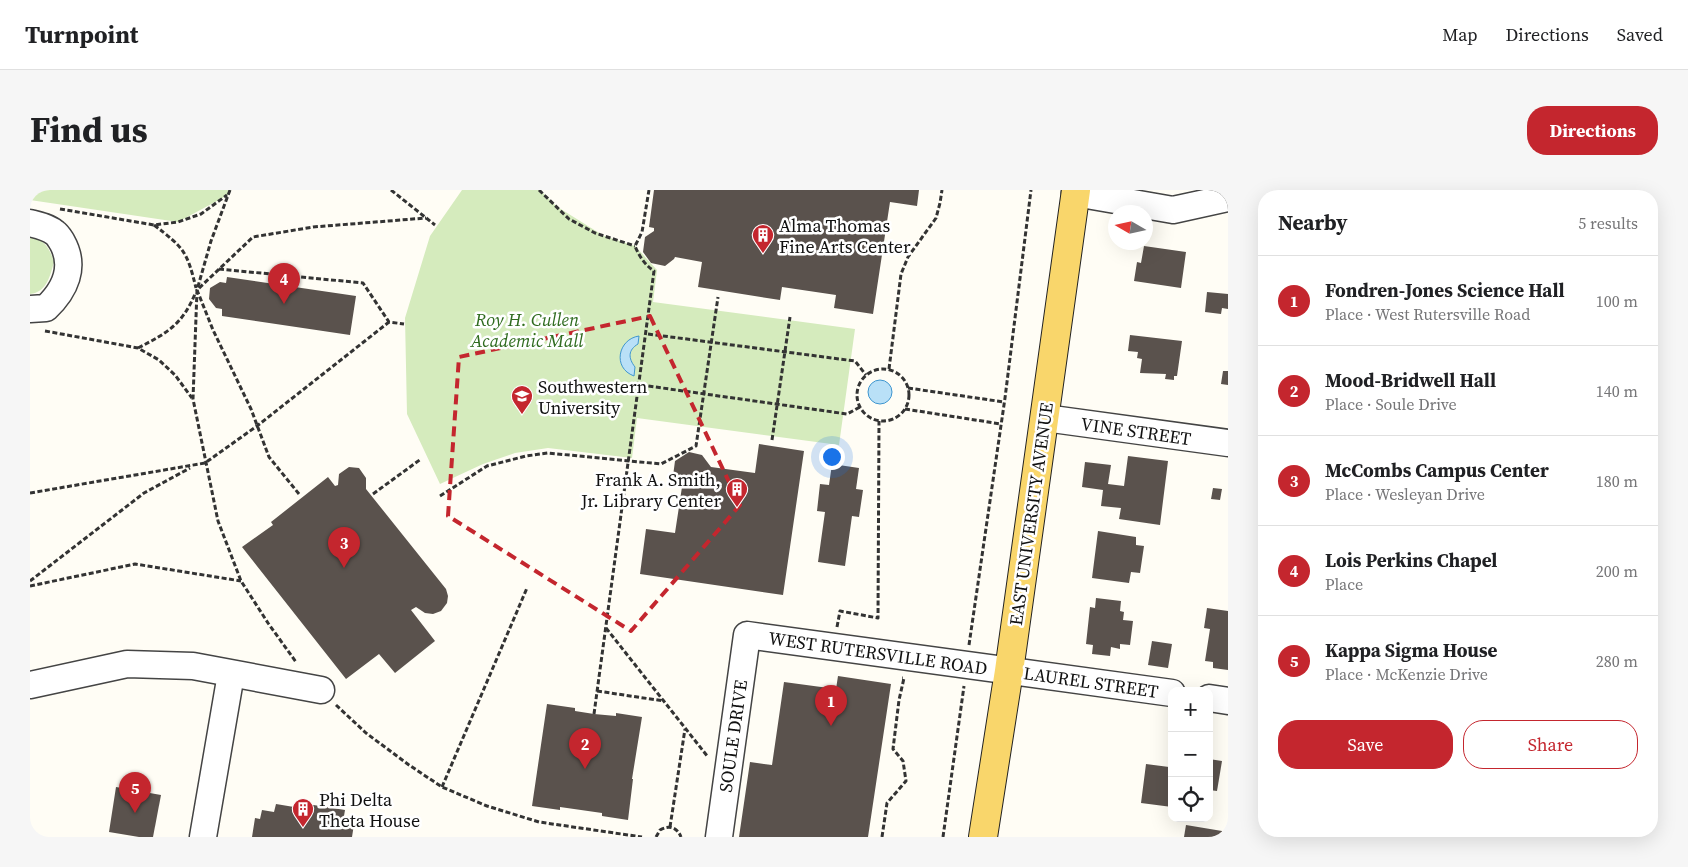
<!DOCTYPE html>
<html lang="en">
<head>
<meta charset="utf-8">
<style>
  :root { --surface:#fff; --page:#f6f6f6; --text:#202124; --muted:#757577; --line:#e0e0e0; --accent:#c4262e }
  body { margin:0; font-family:"Source Serif 4",serif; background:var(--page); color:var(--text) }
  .controls { position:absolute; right:15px; bottom:15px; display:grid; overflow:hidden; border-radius:10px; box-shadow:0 5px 20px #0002 }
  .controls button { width:45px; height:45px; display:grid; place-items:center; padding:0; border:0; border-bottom:1px solid var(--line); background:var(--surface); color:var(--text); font:25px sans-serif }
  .compass { position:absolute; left:1078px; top:15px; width:45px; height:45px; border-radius:50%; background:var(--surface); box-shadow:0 5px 20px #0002; rotate:279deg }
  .you { position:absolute; left:801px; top:266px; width:18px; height:18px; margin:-12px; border:4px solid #fff; border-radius:50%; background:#1a73e8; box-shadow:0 0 0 8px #1a73e833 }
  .badge { display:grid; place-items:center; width:32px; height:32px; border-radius:50%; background:var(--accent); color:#fff; font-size:16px; font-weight:700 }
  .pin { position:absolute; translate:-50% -41px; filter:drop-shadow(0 1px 2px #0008) }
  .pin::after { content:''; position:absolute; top:26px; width:18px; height:15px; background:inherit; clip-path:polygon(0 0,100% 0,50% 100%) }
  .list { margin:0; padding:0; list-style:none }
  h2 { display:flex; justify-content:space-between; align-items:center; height:65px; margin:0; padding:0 20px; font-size:21px }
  h2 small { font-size:16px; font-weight:400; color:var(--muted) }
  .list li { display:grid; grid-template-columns:32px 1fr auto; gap:15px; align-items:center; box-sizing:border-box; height:90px; padding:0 20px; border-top:1px solid var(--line) }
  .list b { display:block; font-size:19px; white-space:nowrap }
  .list p { margin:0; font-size:16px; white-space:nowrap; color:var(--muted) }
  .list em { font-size:16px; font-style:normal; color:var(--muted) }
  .actions { display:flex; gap:10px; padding:15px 20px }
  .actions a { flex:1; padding:11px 0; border:1px solid var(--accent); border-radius:20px; text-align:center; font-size:18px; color:var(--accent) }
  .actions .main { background:var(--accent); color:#fff }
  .icon { flex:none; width:28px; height:28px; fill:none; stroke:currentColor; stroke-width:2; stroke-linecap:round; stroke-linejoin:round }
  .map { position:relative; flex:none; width:1198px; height:647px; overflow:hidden; border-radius:20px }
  header { display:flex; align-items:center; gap:30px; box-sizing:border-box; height:70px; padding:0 25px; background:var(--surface); border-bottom:1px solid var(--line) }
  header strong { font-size:24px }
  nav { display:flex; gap:28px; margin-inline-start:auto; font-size:18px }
  .intro { display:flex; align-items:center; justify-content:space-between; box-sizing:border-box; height:120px; padding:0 30px }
  h1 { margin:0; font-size:35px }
  .button { padding:12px 22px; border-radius:20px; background:var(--accent); color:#fff; font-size:18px; font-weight:700 }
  main { display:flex; gap:30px; padding:0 30px }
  aside { flex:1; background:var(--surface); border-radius:20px; box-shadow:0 5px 20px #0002 }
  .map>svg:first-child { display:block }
  .green { fill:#d5ebbd }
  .water { fill:#b9e0f7; stroke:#3f96cf }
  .building { fill:#5a524d }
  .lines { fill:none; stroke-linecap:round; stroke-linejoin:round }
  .minor-casing { stroke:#444; stroke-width:29 }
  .major-casing { stroke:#222; stroke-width:30 }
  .path { stroke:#333; stroke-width:3; stroke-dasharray:5 2.5; stroke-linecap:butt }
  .minor { stroke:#fff; stroke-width:26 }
  .major { stroke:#f9d66b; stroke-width:28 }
  .marked { fill:none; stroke:#c4262e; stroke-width:4; stroke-dasharray:10 6; stroke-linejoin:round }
  .labels { text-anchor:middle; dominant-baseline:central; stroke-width:5; stroke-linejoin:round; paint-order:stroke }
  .poi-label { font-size:18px; fill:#111; stroke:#fff; text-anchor:start }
  .park-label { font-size:18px; font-style:italic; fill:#2f6b1f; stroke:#fff }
  .street-label { font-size:18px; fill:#111; stroke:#fff }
</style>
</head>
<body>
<header>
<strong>Turnpoint</strong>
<nav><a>Map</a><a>Directions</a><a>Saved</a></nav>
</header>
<div class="intro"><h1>Find us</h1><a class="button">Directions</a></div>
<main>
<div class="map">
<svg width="1198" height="647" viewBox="0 0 1198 647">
  <rect width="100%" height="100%" fill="#fffdf5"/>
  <g class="green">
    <path d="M0 0H201L198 5 148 32 0 10Z"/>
    <path d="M432 0H510L526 16 574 46 605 56 627 80 623 112 825 139 809 255 607 228 602 268 518 258 485 263 453 274 410 294 377 224 375 128 400 46Z"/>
    <path d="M0 46C15 50 20 59 24 72 20 86 17 102 0 104Z"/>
  </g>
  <g class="water">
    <path d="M609 146 608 154C598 160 598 168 605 177L604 186C582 178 588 149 609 146Z"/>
    <circle cx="850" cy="202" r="12"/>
  </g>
  <g class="building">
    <path d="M624 0H889L887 16 860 12 843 124 804 118 806 105 752 97 750 110 668 97 672 72 645 67 644 69 635 76 621 73 613 62 615 47 624 41V38L619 37Z"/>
    <path d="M1114 56 1156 62 1151 98 1104 91 1107 72 1111 73Z"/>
    <path d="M197 87 326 106 320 145 192 126V119L186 118 179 109 180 98 190 92 196 93Z"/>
    <path d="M1177 102 1198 104V119L1192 118 1191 124 1175 122Z"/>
    <path d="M1100 145 1152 151 1147 186H1144V190L1135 189 1136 184 1110 183 1112 169 1107 168 1108 162 1098 161Z"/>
    <path d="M1193 181H1198V195L1191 194Z"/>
    <path d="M729 254 774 261 753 405 610 384 616 339 645 343 652 297 643 286 645 271 659 262 672 265 681 277 725 283Z"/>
    <path d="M1098 266 1138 271 1130 335 1089 329 1091 318 1071 316 1073 300 1052 297 1055 272 1081 275 1078 294 1094 296Z"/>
    <path d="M802 274 829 278 826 299 833 300 829 327 822 326 815 376 788 372 795 322 787 321 790 294 799 295Z"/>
    <path d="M319 277 329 278 336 288V299L416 399 418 406 417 413 411 421 403 424 395 423 386 417 381 420 405 451 365 483 349 464 316 489 212 357 243 335 241 332 298 287 305 296 308 295 309 284Z"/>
    <path d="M1183 298 1192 299 1190 310 1181 309Z"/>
    <path d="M1068 341 1106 347V355L1114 356 1110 383 1101 382 1099 393 1062 388Z"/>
    <path d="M1066 408 1091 411 1090 421 1094 422 1093 430 1103 431 1100 455 1090 454V459L1081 457 1080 466 1062 464 1063 455 1056 454 1060 417 1065 418Z"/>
    <path d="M1177 418 1198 421V480L1183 478V472L1175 471 1180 439 1174 438Z"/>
    <path d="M1122 451 1142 454 1138 478 1118 475Z"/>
    <path d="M808 486 861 494 838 647H709L720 572 742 575 754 492 806 499Z"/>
    <path d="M517 514 545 518V521L564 524 586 526V523L612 527 602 589H603L598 630 572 626V623L530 617V620L502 616Z"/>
    <path d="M1141 563 1142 617 1111 613 1116 574 1139 577Z"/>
    <path d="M1179 569 1192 571 1187 601 1179 600Z"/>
    <path d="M86 597 131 605 123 647H109L79 642Z"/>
    <path d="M271 613 315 620 314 626 325 628 322 647H222L225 628 230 629 232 620 244 622 246 614 270 618Z"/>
    <path d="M1156 635 1192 641 1191 647H1154Z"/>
  </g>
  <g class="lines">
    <g class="minor-casing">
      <g id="minor">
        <path d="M1045 3 1143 20 1198 8"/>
        <path d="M0 33C8 35 18 37 25 43 28 45 30 49 32 52 46 77 35 100 16 118L0 119"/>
        <path d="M1015 228 1198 253"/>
        <path d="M0 495 97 474 163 476 291 500"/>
        <path d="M1179 508 1198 511"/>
        <path d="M173 647 201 484"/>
        <path d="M689 647 717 445 1142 503"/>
      </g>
    </g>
    <g class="major-casing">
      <path id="major" d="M953 647 979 481 1046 0"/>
    </g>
    <g class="path">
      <path d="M200 0 181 51 167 100 163 209 188 331 211 391 238 433 266 472"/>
      <path d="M361 0 405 35"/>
      <path d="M509 0 539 29 565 43 605 56"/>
      <path d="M30 19 124 35 148 32 171 24 197 5"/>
      <path d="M124 35C154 58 157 61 166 98"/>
      <path d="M189 79 333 93 359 132 374 134"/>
      <path d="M15 141 108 158 129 170 145 185 162 208"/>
      <path d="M618 144 825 171 836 185"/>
      <path d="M108 158C137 143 152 135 165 104"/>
      <path d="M859 179 871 84 878 67 906 28 910 13 912 0"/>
      <circle cx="853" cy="205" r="26"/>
      <path d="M611 195 817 224 830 217"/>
      <path d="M878 198 974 212"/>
      <path d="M875 219 971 234"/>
      <path d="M742 250 760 127"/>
      <path d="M0 303 175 273 227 236 359 132"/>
      <path d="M269 304 239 267 221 219 183 140 167 100 223 47 283 37 396 28"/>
      <path d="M343 304 391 269"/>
      <path d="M410 306 457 276 496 266 518 263 631 274 666 256 688 107"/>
      <path d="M0 391 114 303 160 278"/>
      <path d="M0 396 105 374 211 391"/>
      <path d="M807 437 810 421 848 428 849 231"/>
      <path d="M576 438 678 567"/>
      <path d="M939 455 975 208 1001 0"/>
      <path d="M567 501 634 511"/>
      <path d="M306 515 336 543 379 575 412 597 457 616 509 632 612 647"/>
      <path d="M564 524 624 81C615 75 609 66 605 56L612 42 619 0"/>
      <path d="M412 597 497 398"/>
      <path d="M640 637 655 539"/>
      <path d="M626 647 630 640C639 635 647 637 651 647"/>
      <path d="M852 647 857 613 876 591 873 571 863 559 869 510 874 488H872"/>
      <path d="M913 647 934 496"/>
    </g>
    <use href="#minor" class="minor"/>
    <use href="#major" class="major"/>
  </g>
  <path class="marked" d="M620 126 710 315 601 441 418 326 429 167Z"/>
  <defs>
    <g id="building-pin" transform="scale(1.125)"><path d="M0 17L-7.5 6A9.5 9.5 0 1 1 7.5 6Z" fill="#c4262e" stroke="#fff"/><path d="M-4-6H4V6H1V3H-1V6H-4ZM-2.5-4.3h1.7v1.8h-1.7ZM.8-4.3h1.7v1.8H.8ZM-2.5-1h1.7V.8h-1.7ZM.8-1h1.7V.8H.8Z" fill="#fff"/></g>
    <g id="university-pin" transform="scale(1.125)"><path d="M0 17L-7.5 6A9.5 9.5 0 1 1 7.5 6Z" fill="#c4262e" stroke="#fff"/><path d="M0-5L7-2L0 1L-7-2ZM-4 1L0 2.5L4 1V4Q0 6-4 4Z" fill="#fff"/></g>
  </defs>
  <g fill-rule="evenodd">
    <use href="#building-pin" x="733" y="45"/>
    <use href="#university-pin" x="492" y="206"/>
    <use href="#building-pin" x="707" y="299"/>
    <use href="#building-pin" x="273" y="619"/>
  </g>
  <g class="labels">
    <g class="poi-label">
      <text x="749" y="35">Alma Thomas<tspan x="749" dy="21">Fine Arts Center</tspan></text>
      <text x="508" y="196">Southwestern<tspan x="508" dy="21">University</tspan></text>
      <text x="691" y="289" text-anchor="end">Frank A. Smith,<tspan x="691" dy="21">Jr. Library Center</tspan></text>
      <text x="289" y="609">Phi Delta<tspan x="289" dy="21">Theta House</tspan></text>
    </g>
    <g class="park-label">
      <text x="497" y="129">Roy H. Cullen<tspan x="497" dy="21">Academic Mall</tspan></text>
    </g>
    <g class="street-label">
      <text transform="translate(1106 241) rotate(8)">VINE STREET</text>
      <text transform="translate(1001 324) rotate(-82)">EAST UNIVERSITY AVENUE</text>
      <text transform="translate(848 463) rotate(8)">WEST RUTERSVILLE ROAD</text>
      <text transform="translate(1061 492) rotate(8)">LAUREL STREET</text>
      <text transform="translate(703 546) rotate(-82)">SOULE DRIVE</text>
    </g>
  </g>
</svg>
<div class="controls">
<button>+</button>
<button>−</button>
<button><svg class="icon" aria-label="locate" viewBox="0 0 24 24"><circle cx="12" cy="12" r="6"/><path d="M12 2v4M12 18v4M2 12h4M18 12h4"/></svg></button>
</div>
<svg class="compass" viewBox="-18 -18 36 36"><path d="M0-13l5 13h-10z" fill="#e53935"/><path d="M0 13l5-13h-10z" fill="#757577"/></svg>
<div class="you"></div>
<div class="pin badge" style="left:801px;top:536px">1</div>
<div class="pin badge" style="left:555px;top:579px">2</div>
<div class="pin badge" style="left:314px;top:378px">3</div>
<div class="pin badge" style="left:254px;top:114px">4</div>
<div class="pin badge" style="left:105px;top:623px">5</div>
</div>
<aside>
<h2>Nearby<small>5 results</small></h2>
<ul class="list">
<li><span class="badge">1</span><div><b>Fondren-Jones Science Hall</b><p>Place · West Rutersville Road</p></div><em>100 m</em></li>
<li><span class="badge">2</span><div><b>Mood-Bridwell Hall</b><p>Place · Soule Drive</p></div><em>140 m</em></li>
<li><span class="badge">3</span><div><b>McCombs Campus Center</b><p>Place · Wesleyan Drive</p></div><em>180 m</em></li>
<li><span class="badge">4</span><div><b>Lois Perkins Chapel</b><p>Place</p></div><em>200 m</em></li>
<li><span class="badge">5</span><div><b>Kappa Sigma House</b><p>Place · McKenzie Drive</p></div><em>280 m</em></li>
</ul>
<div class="actions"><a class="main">Save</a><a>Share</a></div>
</aside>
</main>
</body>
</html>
